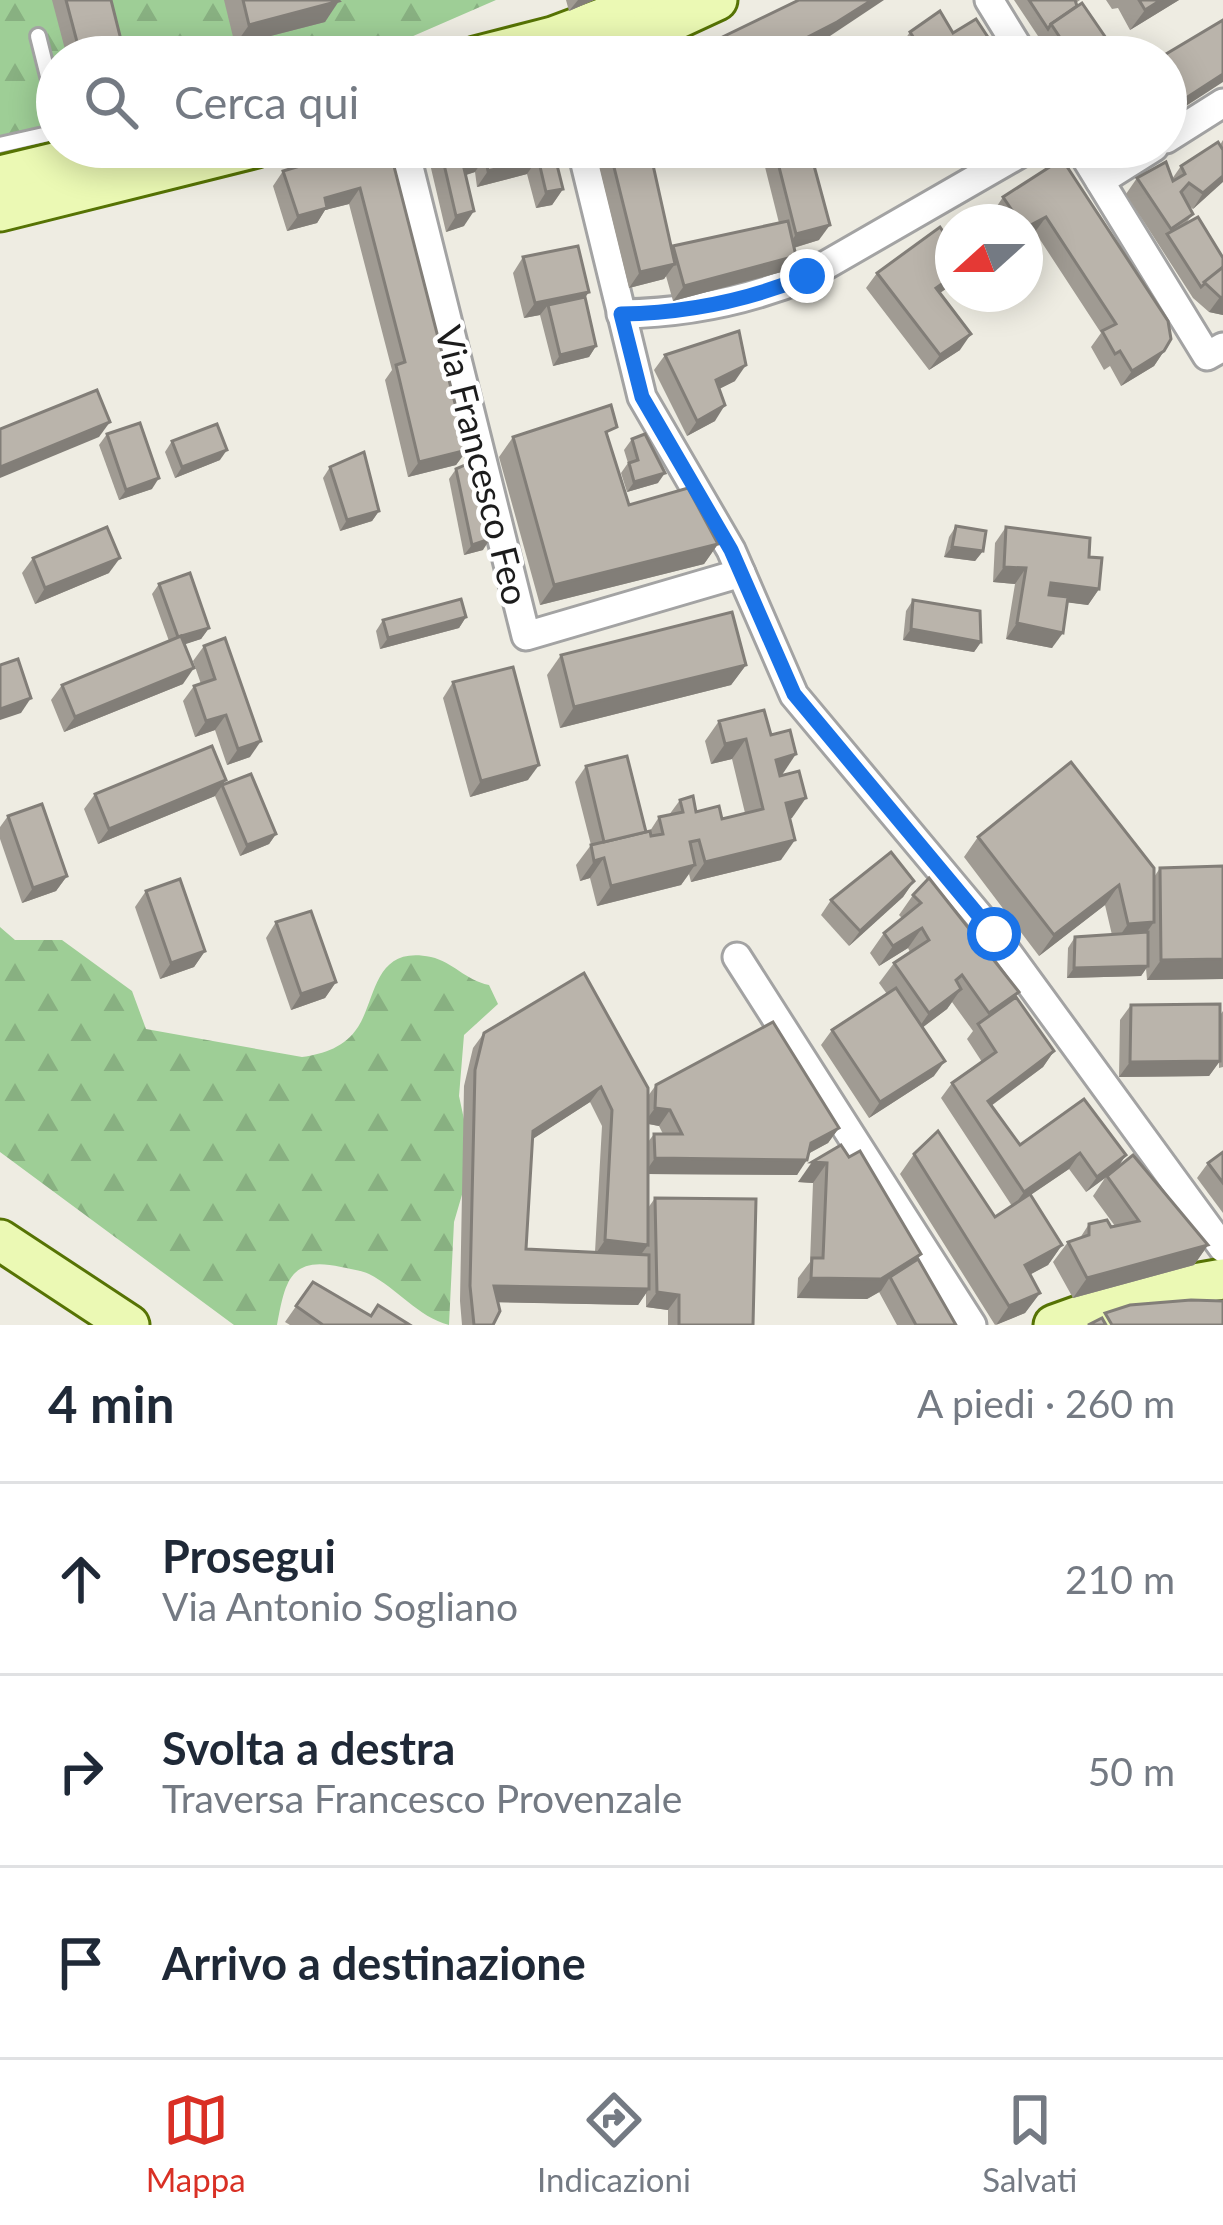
<!DOCTYPE html>
<html lang="it">
<head>
<meta charset="utf-8">
<style>
  :root { --surface:#fff; --page:#f6f6f7; --text:#1f2937; --muted:#747a83; --line:#e0e1e3; --accent:#d93025 }
  body { margin:0; font-family:Lato,sans-serif; background:var(--page); color:var(--text) }
  .compass { position:absolute; left:935px; top:204px; width:108px; height:108px; border-radius:50%; background:var(--surface); box-shadow:0 6px 30px #0003; rotate:249deg }
  .stop { position:absolute; width:36px; height:36px; margin:-27px; border:9px solid #1a73e8; border-radius:50%; background:#fff }
  .stop.end { background:#1a73e8; border-color:#fff; box-shadow:0 3px 12px #0008 }
  .list { margin:0; padding:0; list-style:none }
  h2 { display:flex; justify-content:space-between; align-items:center; height:156px; margin:0; padding:0 48px; font-size:51px }
  h2 small { font-size:39px; font-weight:400; color:var(--muted) }
  .list li { display:grid; grid-template-columns:78px 1fr auto; gap:36px; align-items:center; box-sizing:border-box; height:192px; padding:0 48px; border-top:3px solid var(--line) }
  .list b { display:block; font-size:45px; white-space:nowrap }
  .list p { margin:0; font-size:39px; white-space:nowrap; color:var(--muted) }
  .list em { font-size:39px; font-style:normal; color:var(--muted) }
  .icon { flex:none; width:66px; height:66px; fill:none; stroke:currentColor; stroke-width:2; stroke-linecap:round; stroke-linejoin:round }
  .map { position:relative; flex:none; width:1223px; height:1325px; overflow:hidden }
  .search { position:absolute; background:var(--surface); box-shadow:0 6px 30px #0003; left:36px; right:36px; top:36px; height:132px; display:flex; align-items:center; gap:30px; box-sizing:border-box; padding:0 42px; border-radius:66px; color:var(--muted); font-size:45px }
  .sheet { height:732px; background:var(--surface) }
  nav { display:flex; justify-content:space-around; align-items:center; box-sizing:border-box; height:168px; border-top:3px solid var(--line); background:var(--surface); font-size:33px; color:var(--muted) }
  nav a { display:grid; justify-items:center; gap:6px }
  nav .on { color:var(--accent) }
  .map>svg:first-child { display:block }
  .forest { fill:url(#forest-firs) }
  .lines { fill:none; stroke-linecap:round; stroke-linejoin:round }
  .lane-casing { stroke:#a3a3a3; stroke-width:20 }
  .street-casing { stroke:#a3a3a3; stroke-width:33 }
  .secondary-casing { stroke:#567304; stroke-width:45 }
  .lane { stroke:#fff; stroke-width:14 }
  .street { stroke:#fff; stroke-width:27 }
  .secondary { stroke:#ebf9b4; stroke-width:39 }
  .wall { fill:#a09b93; fill-rule:evenodd }
  .shaded-wall { fill:#827e78 }
  .building { fill:#bab4ab; stroke:#827e78; stroke-width:3 }
  .route { stroke:#1a73e8; stroke-width:15 }
  .labels { text-anchor:middle; dominant-baseline:central; stroke-width:9; stroke-linejoin:round; paint-order:stroke }
  .street-label { font-size:36px; fill:#1c1c1c; stroke:#fff }
</style>
</head>
<body>
<div class="map">
<svg width="1223" height="1325" viewBox="0 0 1223 1325">
  <defs>
    <pattern id="forest-firs" width="22" height="20" patternUnits="userSpaceOnUse" patternTransform="scale(3)"><rect width="22" height="20" fill="#9ece96"/><path d="M5 1l3.5 6h-7zM16 11l3.5 6h-7z" fill="#88b081"/></pattern>
  </defs>
  <rect width="100%" height="100%" fill="#eeece2"/>
  <g class="forest">
    <path d="M0 0H496L365 57H57V125L0 138Z"/>
    <path d="M0 927 15 940H62L132 991 146 1029 302 1057C324 1054 345 1047 358 1027 377 997 374 945 431 957 453 962 465 980 489 985L498 1004 464 1035 459 1096 468 1138 466 1181 454 1222 449 1325C418 1317 397 1288 369 1274 361 1270 349 1269 341 1267 289 1255 285 1283 277 1325H234L0 1152Z"/>
  </g>
  <g class="lines">
    <g class="lane-casing">
      <g id="lane">
        <path d="M38 36 57 112"/>
        <path d="M0 145 57 132"/>
      </g>
    </g>
    <g class="street-casing">
      <g id="street">
        <path d="M989 0 1024 57"/>
        <path d="M1166 139 1223 103"/>
        <path d="M404 147 526 636 741 573"/>
        <path d="M581 147 642 397 731 550 794 695 994 934 1223 1248"/>
        <path d="M1079 147 1207 356 1223 347"/>
        <path d="M1100 181 1154 147"/>
        <path d="M621 314C686 313 747 301 807 276L1031 147"/>
        <path d="M737 957 972 1325"/>
      </g>
    </g>
    <g class="secondary-casing">
      <g id="secondary">
        <path d="M475 57 553 37 652 0"/>
        <path d="M594 57 717 0"/>
        <path d="M0 176 121 147"/>
        <path d="M0 211 257 147"/>
        <path d="M0 1240 129 1325"/>
        <path d="M1054 1325 1143 1293 1223 1279"/>
      </g>
    </g>
    <use href="#lane" class="lane"/>
    <use href="#street" class="street"/>
    <use href="#secondary" class="secondary"/>
  </g>
  <g class="wall">
    <path d="M52 0H111L120 57H67Z"/>
    <path d="M224 0H338L325 22 235 45Z"/>
    <path d="M566 0H594L569 11Z"/>
    <path d="M1014 0H1080L1076 3 1119 57H1052Z"/>
    <path d="M1106 0H1179L1130 30 1118 8 1112 9Z"/>
    <path d="M910 32 953 33 1001 57H905L899 48Z"/>
    <path d="M1223 140V181L1193 209 1189 206 1193 214 1186 223 1223 258V315L1209 312 1193 298 1126 194 1137 178 1172 179 1181 166 1220 145Z"/>
    <path d="M364 147 467 450 456 465 408 477 385 380 392 370 349 204 325 210 317 223 287 231 273 186 283 171Z"/>
    <path d="M426 147H558L559 151 555 158 563 189 552 205 536 208 527 174 477 187 475 172 466 175 464 226 446 232Z"/>
    <path d="M760 147H809L819 240 794 248 796 256 785 271 673 301 666 276 664 279 629 288 599 166 610 151 671 249 673 246 779 223Z"/>
    <path d="M961 147H999L972 164Z"/>
    <path d="M1103 147H1124L1109 157Z"/>
    <path d="M1062 159 1164 351 1154 366 1121 386 1110 366 1104 370 1091 347 1101 333 1035 232 1025 237V222H999L993 212 1003 197Z"/>
    <path d="M523 257 589 292 585 297 596 346 589 357 553 366 540 315 524 318 513 273Z"/>
    <path d="M877 273 953 284 940 293 960 350 929 370 866 288Z"/>
    <path d="M665 355 735 381 719 389 715 421 687 436 654 370Z"/>
    <path d="M107 434 152 489 119 500 99 445Z"/>
    <path d="M513 437 629 505 718 544 704 564 540 605 499 457Z"/>
    <path d="M632 439 658 483 627 492 621 473 628 463 624 450Z"/>
    <path d="M172 441 220 460 175 478 165 452Z"/>
    <path d="M330 467 379 511 372 521 340 531 323 478Z"/>
    <path d="M456 469 483 550 464 555 449 479Z"/>
    <path d="M956 526 983 551 975 561 944 557 949 537Z"/>
    <path d="M1006 527 1089 557 1099 589 1088 605 1067 602 1052 648 1006 639 1015 584 993 582 995 543Z"/>
    <path d="M33 558 109 573 35 604 22 573Z"/>
    <path d="M159 584 209 628 201 639 184 644 183 684 64 732 51 700 62 685 169 641 152 594Z"/>
    <path d="M913 600 981 642 974 652 903 640 906 611Z"/>
    <path d="M466 617 459 628 380 649 376 631 383 620Z"/>
    <path d="M204 646 250 757 227 765 215 730 195 737 183 701 194 686 201 684 193 661Z"/>
    <path d="M561 655 746 665 731 685 560 728 547 675Z"/>
    <path d="M453 682 528 780 470 797 443 698Z"/>
    <path d="M764 710 792 818H790L781 860 691 882 689 874 681 885 597 906 590 878 580 881 576 865 591 845 575 782 586 766 646 832 650 831 659 817 669 815 680 800 696 812 722 819 745 813 732 759 711 764 705 741 719 721Z"/>
    <path d="M226 780 222 785 276 834 269 844 240 856 215 796 98 844 84 809 95 794Z"/>
    <path d="M8 816 67 876 56 891 22 903 0 839V827Z"/>
    <path d="M978 837 1154 877 1160 868 1223 866V979L1147 980 1146 968 1141 976 1067 978 1068 948 1075 937 1112 935 1105 905 1039 956 964 857Z"/>
    <path d="M914 881 903 897 849 946 821 915 831 900Z"/>
    <path d="M146 891 205 951 194 967 160 979 135 907Z"/>
    <path d="M913 895 1016 997 1054 1051 1043 1067 991 1106 1020 1145 1084 1099 1118 1167 1208 1245 1194 1265 1073 1298 1053 1262 1068 1242 1080 1238 1089 1224 1115 1226 1093 1196 1105 1178 1086 1192 1069 1169 1030 1195 1062 1245 1048 1265 1030 1274 1040 1293 1025 1313 995 1325 900 1174 914 1154 995 1217 1012 1206 941 1098 952 1083 982 1062 967 1039 973 1031 952 1002 947 1009 922 1028 934 1076 869 1118 821 1045 832 1030 887 994 879 983 894 963 910 952 908 948 879 966 870 953 884 933 902 918 899 915Z"/>
    <path d="M276 922 336 982 325 998 291 1010 266 938Z"/>
    <path d="M1131 1005 1220 1015 1223 1011V1067L1219 1068V1062L1209 1076 1119 1077 1120 1020Z"/>
    <path d="M484 1033 648 1096 656 1085 839 1128 828 1143 808 1154 797 1175 648 1174V1208L655 1198 753 1325H668V1310L646 1307V1293L638 1305 497 1302 493 1325H462L460 1301 464 1086 473 1048ZM590 1102 602 1126 595 1252 526 1249 532 1139ZM648 1124 659 1126 663 1134H654L648 1142Z"/>
    <path d="M841 1145 918 1259 956 1325H897L879 1292 881 1291 867 1299 797 1298 798 1278 810 1262 813 1183 798 1182Z"/>
    <path d="M1223 1152V1213L1197 1178 1208 1163Z"/>
    <path d="M313 1282 371 1316 410 1325H290L285 1322Z"/>
  </g>
  <g class="shaded-wall">
    <path d="M578 0H594L569 11Z"/>
    <path d="M872 0H884L827 38 788 57H769Z"/>
    <path d="M1161 0H1179L1130 30 1145 10Z"/>
    <path d="M339 1 325 22 235 45 249 25Z"/>
    <path d="M1223 74V82L1166 119V111Z"/>
    <path d="M985 147H999L972 164 983 149Z"/>
    <path d="M485 157 475 172 453 179 463 164Z"/>
    <path d="M538 158 527 174 477 187 488 171Z"/>
    <path d="M1223 176V182L1193 209 1203 193Z"/>
    <path d="M360 188 349 204 325 210 317 223 287 231 298 216 325 198Z"/>
    <path d="M563 189 552 205 536 208 546 192Z"/>
    <path d="M474 211 464 226 446 232 456 216Z"/>
    <path d="M1046 217 1035 232 1025 237V228Z"/>
    <path d="M830 225 819 240 786 250 796 234Z"/>
    <path d="M796 256 785 271 673 301 684 286Z"/>
    <path d="M675 264 664 279 629 288 640 272Z"/>
    <path d="M953 276V284L925 303 936 288Z"/>
    <path d="M589 292 578 307 548 305 540 315 524 318 535 303Z"/>
    <path d="M1220 297 1223 298V315L1209 312Z"/>
    <path d="M971 334 960 350 929 370 940 355Z"/>
    <path d="M596 346 589 357 553 366 560 355Z"/>
    <path d="M1164 351 1154 366 1121 386 1132 371Z"/>
    <path d="M746 365 735 381 705 396 716 380Z"/>
    <path d="M725 405 715 421 687 436 697 421Z"/>
    <path d="M110 422 99 437 0 478V467Z"/>
    <path d="M227 450 220 460 175 478 182 467Z"/>
    <path d="M467 450 456 465 408 477 419 462Z"/>
    <path d="M665 473 658 483 627 492 634 482Z"/>
    <path d="M159 478 152 489 119 500 126 490Z"/>
    <path d="M379 511 372 521 340 531 347 520Z"/>
    <path d="M490 539 483 550 464 555 472 545Z"/>
    <path d="M718 544 704 564 540 605 554 585Z"/>
    <path d="M952 547 983 551 975 561 944 557Z"/>
    <path d="M120 558 109 573 35 604 45 588Z"/>
    <path d="M1004 567 1026 568 1015 584 993 582Z"/>
    <path d="M1051 583 1099 589 1088 605 1040 599Z"/>
    <path d="M466 617 459 628 380 649 388 638Z"/>
    <path d="M1017 623 1063 633 1052 648 1006 639Z"/>
    <path d="M209 628 201 639 171 649 179 638Z"/>
    <path d="M911 629 981 642 974 652 903 640Z"/>
    <path d="M746 665 731 685 560 728 574 707Z"/>
    <path d="M194 668 183 684 64 732 75 717Z"/>
    <path d="M31 698 21 713 0 720V709Z"/>
    <path d="M226 715 215 730 195 737 206 721Z"/>
    <path d="M746 739 732 759 711 764 725 744Z"/>
    <path d="M261 741 250 757 227 765 238 749Z"/>
    <path d="M796 754 782 775 762 780 776 760Z"/>
    <path d="M539 765 528 780 470 797 481 781Z"/>
    <path d="M226 780 215 796 98 844 109 829Z"/>
    <path d="M806 798 792 818 772 823 786 803Z"/>
    <path d="M276 834 269 844 240 856 247 845Z"/>
    <path d="M795 840 781 860 691 882 705 862Z"/>
    <path d="M605 846 603 859 590 878 580 881Z"/>
    <path d="M695 865 681 885 597 906 611 886Z"/>
    <path d="M67 876 56 891 22 903 33 888Z"/>
    <path d="M914 881 903 897 849 946 860 931Z"/>
    <path d="M1119 885 1105 905 1039 956 1054 935Z"/>
    <path d="M1154 922 1140 942 1114 944 1128 924Z"/>
    <path d="M922 928 908 948 879 966 893 946Z"/>
    <path d="M205 951 194 967 160 979 171 963Z"/>
    <path d="M1223 959V979L1147 980 1161 960Z"/>
    <path d="M1148 966 1141 976 1067 978 1074 968Z"/>
    <path d="M336 982 325 998 291 1010 301 994Z"/>
    <path d="M961 989 947 1009 915 1033 929 1013Z"/>
    <path d="M1054 1051 1043 1067 977 1116 988 1101Z"/>
    <path d="M945 1061 934 1076 869 1118 880 1102Z"/>
    <path d="M1220 1061 1209 1076 1119 1077 1130 1062Z"/>
    <path d="M601 1087 590 1102 522 1146 533 1131Z"/>
    <path d="M655 1108 670 1110 659 1126 644 1123Z"/>
    <path d="M839 1128 828 1143 800 1158 811 1143Z"/>
    <path d="M1080 1153 1069 1169 1013 1207 1024 1192Z"/>
    <path d="M1126 1155 1116 1170 1086 1192 1097 1177Z"/>
    <path d="M655 1158 807 1160 797 1175 644 1174Z"/>
    <path d="M812 1162 827 1163 813 1183 798 1182Z"/>
    <path d="M605 1240 648 1245 637 1260 595 1255Z"/>
    <path d="M1062 1245 1048 1265 1011 1285 1025 1265Z"/>
    <path d="M1208 1245 1194 1265 1073 1298 1087 1278Z"/>
    <path d="M921 1254 907 1274 890 1277 881 1291 867 1299 797 1298 811 1278Z"/>
    <path d="M494 1286 649 1289 638 1305 483 1302Z"/>
    <path d="M657 1292 679 1295 668 1310 646 1307Z"/>
    <path d="M1040 1293 1025 1313 996 1325 1009 1306Z"/>
  </g>
  <g class="building">
    <path d="M66 0H111L124 52 104 57H81Z"/>
    <path d="M243 0H338L339 1 249 25Z"/>
    <path d="M799 0H872L837 22 769 57H675L708 44Z"/>
    <path d="M1029 0H1075L1077 6 1051 24 1048 29Z"/>
    <path d="M1139 0H1161L1145 10Z"/>
    <path d="M1082 3 1119 57H1073L1051 24Z"/>
    <path d="M940 11 953 33 976 19 1001 57H964L959 49 945 57H926L910 32Z"/>
    <path d="M1223 20V74L1166 111V57H1161Z"/>
    <path d="M1218 142 1223 150V176L1203 193 1189 183 1181 192 1193 214 1171 229 1137 178 1166 162 1173 181 1185 174 1181 166Z"/>
    <path d="M364 147H389L467 450 419 462 396 365 405 362 360 188 325 198 327 208 298 216 283 171Z"/>
    <path d="M440 147H558L559 151 554 153 563 189 546 192 538 158 488 171 485 157 463 164 474 211 456 216Z"/>
    <path d="M626 147H649L675 264 640 272 610 151Z"/>
    <path d="M774 147H809L830 225 796 234Z"/>
    <path d="M1062 159 1168 321 1171 339 1164 351 1132 371 1120 351 1115 354 1102 331 1116 324 1046 217 1025 228V222H1020L1003 197Z"/>
    <path d="M1198 217 1223 258V267L1201 287 1167 234Z"/>
    <path d="M788 221 796 256 684 286 673 246Z"/>
    <path d="M940 227 953 246V276L936 288 971 334 940 355 877 273Z"/>
    <path d="M578 246 589 292 535 303 523 257Z"/>
    <path d="M1223 267V298L1220 297 1204 282Z"/>
    <path d="M585 297 596 346 560 355 548 305Z"/>
    <path d="M739 331 746 365 716 380 725 405 697 421 665 355Z"/>
    <path d="M97 390 110 422 0 467V429Z"/>
    <path d="M611 405 617 427 606 432 629 505 688 488 718 544 554 585 513 437Z"/>
    <path d="M140 423 159 478 126 490 107 434Z"/>
    <path d="M217 424 227 450 182 467 172 441Z"/>
    <path d="M645 434 665 473 634 482 629 463 638 460 632 439Z"/>
    <path d="M364 452 379 511 347 520 330 467Z"/>
    <path d="M472 462 490 539 472 545 456 469Z"/>
    <path d="M956 526 986 531 983 551 952 547Z"/>
    <path d="M107 527 120 558 45 588 33 558Z"/>
    <path d="M1006 527 1090 538 1089 557 1102 558 1099 589 1051 583 1049 595 1068 597 1063 633 1017 623 1026 568 1004 567Z"/>
    <path d="M190 573 209 628 178 637 159 584Z"/>
    <path d="M461 599 466 617 388 638 383 620Z"/>
    <path d="M913 600 980 611 981 642 911 629Z"/>
    <path d="M732 612 746 665 574 707 561 655Z"/>
    <path d="M181 636 194 668 75 717 62 685Z"/>
    <path d="M225 638 261 741 238 749 226 715 206 721 194 686 215 679 204 646Z"/>
    <path d="M18 659 31 698 0 709V665Z"/>
    <path d="M513 667 539 765 481 781 453 682Z"/>
    <path d="M764 710 771 735 790 730 796 754 776 760 780 776 799 771 806 798 786 803 795 840 705 862 699 840 690 842 695 865 611 886 604 858 594 861 591 845 650 831 651 836 663 834 659 817 683 812 680 800 693 796 696 812 719 806 722 819 763 809 746 739 725 744 719 721Z"/>
    <path d="M212 746 226 780 109 829 95 794Z"/>
    <path d="M627 756 646 832 604 842 586 766Z"/>
    <path d="M1071 762 1154 868V922L1128 924 1119 885 1054 935 978 837Z"/>
    <path d="M251 774 276 834 247 845 222 785Z"/>
    <path d="M42 804 67 876 33 888 8 816Z"/>
    <path d="M891 852 914 881 860 931 831 900Z"/>
    <path d="M1223 866V959L1161 960 1160 868Z"/>
    <path d="M929 878 1019 992 989 1013 962 975 956 980 961 989 929 1013 894 963 929 940 922 928 893 946 884 933 921 903 913 895Z"/>
    <path d="M180 879 205 951 171 963 146 891Z"/>
    <path d="M311 911 336 982 301 994 276 922Z"/>
    <path d="M1148 932V966L1074 968 1075 937Z"/>
    <path d="M584 973 648 1088V1245L605 1240 612 1110 601 1087 533 1131 526 1249 649 1255V1289L494 1286 500 1311 493 1325H474L470 1286 475 1070 484 1033Z"/>
    <path d="M896 988 945 1061 880 1102 832 1030Z"/>
    <path d="M1016 997 1054 1051 988 1101 1020 1145 1084 1099 1126 1155 1097 1177 1080 1153 1024 1192 952 1083 996 1052 978 1024Z"/>
    <path d="M1220 1004V1061L1130 1062 1131 1005Z"/>
    <path d="M773 1022 839 1128 811 1143 807 1160 655 1158 654 1134H682L670 1110 655 1108 656 1085Z"/>
    <path d="M938 1131 995 1217 1030 1194 1062 1245 1025 1265 1040 1293 1009 1306 914 1154Z"/>
    <path d="M841 1145 849 1157 860 1151 921 1254 881 1279 811 1278 812 1258H823L827 1163 812 1162Z"/>
    <path d="M1223 1152V1183L1208 1163Z"/>
    <path d="M1133 1155 1208 1245 1087 1278 1068 1242 1089 1235V1224L1107 1220 1111 1227 1139 1221 1107 1176Z"/>
    <path d="M655 1198 756 1199 753 1325H679V1295L657 1292Z"/>
    <path d="M918 1259 956 1325H916L890 1277Z"/>
    <path d="M313 1282 371 1316 378 1305 410 1325H323L296 1306Z"/>
    <path d="M1191 1300 1223 1301V1325H1112L1105 1313 1130 1305Z"/>
    <path d="M1102 1318 1106 1325H1088Z"/>
  </g>
  <g class="lines">
    <path class="route" d="M807 276C747 301 686 313 621 314L642 397 731 550 794 694 994 934"/>
  </g>
  <g class="labels">
    <g class="street-label">
      <text transform="translate(483 465) rotate(76)">Via Francesco Feo</text>
    </g>
  </g>
</svg>
<svg class="compass" viewBox="-18 -18 36 36"><path d="M0-13l5 13h-10z" fill="#e53935"/><path d="M0 13l5-13h-10z" fill="#747a83"/></svg>
<div class="stop" style="left:994px;top:934px"></div>
<div class="stop end" style="left:807px;top:276px"></div>
<div class="search"><svg class="icon" aria-label="search" viewBox="0 0 24 24"><circle cx="10" cy="10" r="6"/><path d="M15 15l6 6"/></svg>Cerca qui</div>
</div>
<section class="sheet">
<h2>4 min<small>A piedi · 260 m</small></h2>
<ul class="list">
<li><svg class="icon" aria-label="ahead" viewBox="0 0 24 24"><path d="M12 20V5M6 11l6-6 6 6"/></svg><div><b>Prosegui</b><p>Via Antonio Sogliano</p></div><em>210 m</em></li>
<li><svg class="icon" aria-label="right" viewBox="0 0 24 24"><path d="M7 20v-9h11M14 6l5 5-5 5"/></svg><div><b>Svolta a destra</b><p>Traversa Francesco Provenzale</p></div><em>50 m</em></li>
<li><svg class="icon" aria-label="arrive" viewBox="0 0 24 24"><path d="M6 21V4h12l-3 4 3 4H6"/></svg><div><b>Arrivo a destinazione</b></div></li>
</ul>
</section>
<nav>
<a class="on"><svg class="icon" aria-label="map" viewBox="0 0 24 24"><path d="M3 6l6-2 6 2 6-2v14l-6 2-6-2-6 2zM9 4v14M15 6v14"/></svg>Mappa</a>
<a><svg class="icon" aria-label="directions" viewBox="0 0 24 24"><path d="M12 3l9 9-9 9-9-9zM9 14v-3h6M13 9l2 2-2 2"/></svg>Indicazioni</a>
<a><svg class="icon" aria-label="saved" viewBox="0 0 24 24"><path d="M7 4h10v16l-5-4-5 4z"/></svg>Salvati</a>
</nav>
</body>
</html>
